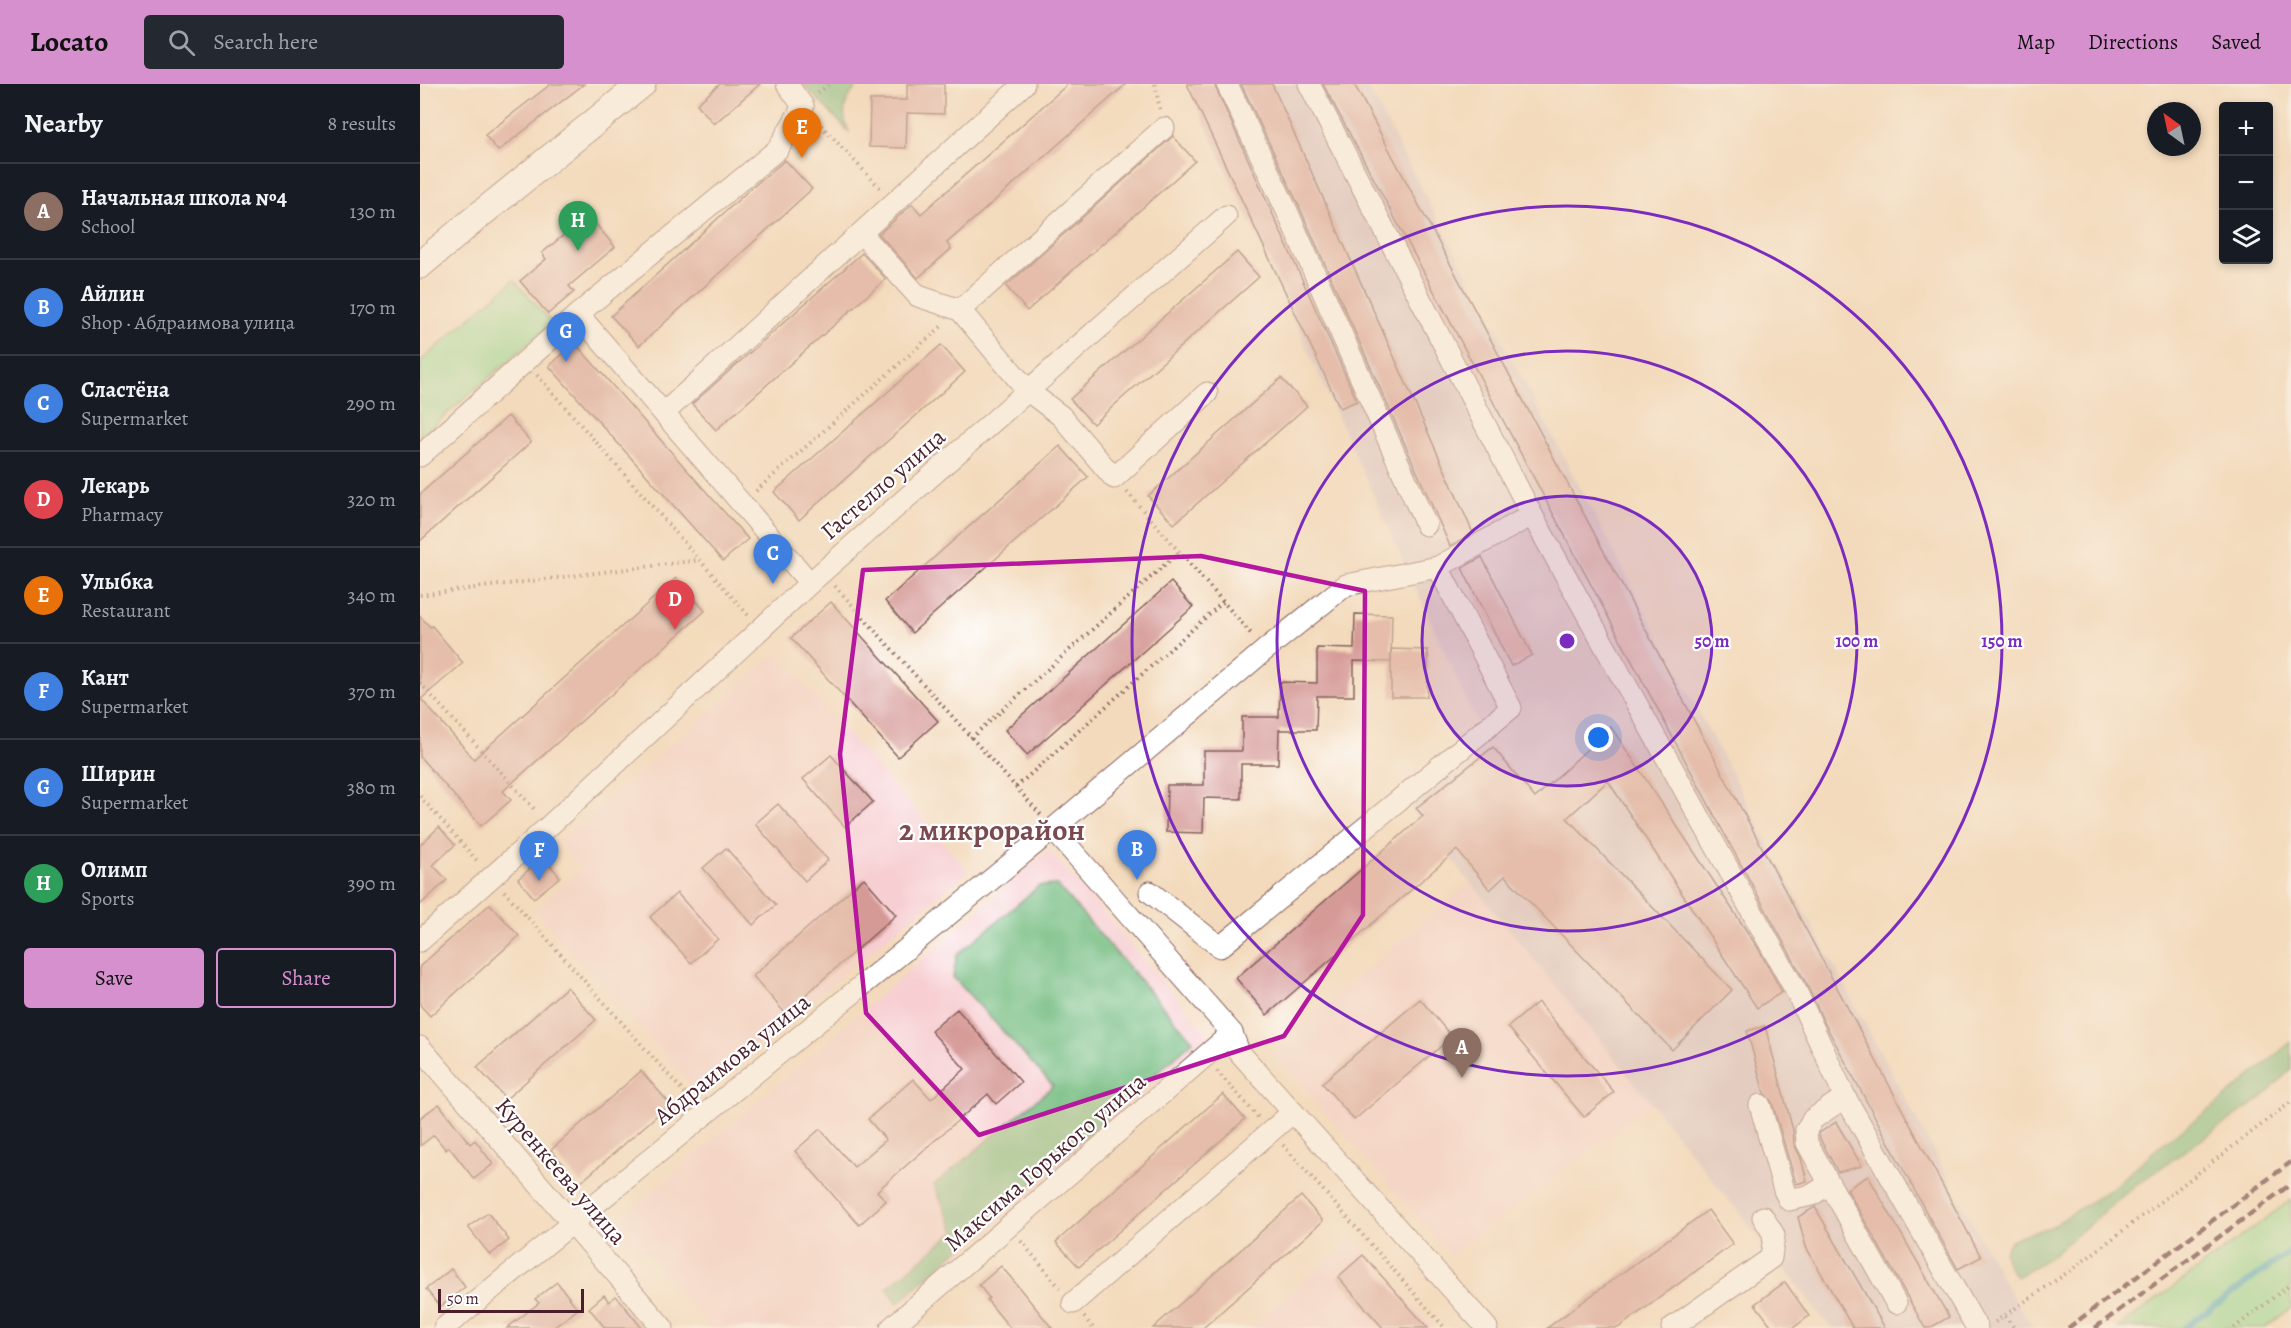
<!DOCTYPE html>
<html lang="en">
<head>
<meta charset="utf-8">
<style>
  :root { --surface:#171b24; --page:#242831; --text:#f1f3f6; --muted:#9ea1a6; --line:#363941; --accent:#d690ce }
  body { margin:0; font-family:Alegreya,serif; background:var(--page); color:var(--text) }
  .controls { position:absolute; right:18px; top:18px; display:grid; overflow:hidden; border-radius:6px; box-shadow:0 3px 9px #0003 }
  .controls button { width:54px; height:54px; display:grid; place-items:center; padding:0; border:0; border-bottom:2px solid var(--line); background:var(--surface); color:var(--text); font:30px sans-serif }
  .compass { position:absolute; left:1727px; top:18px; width:54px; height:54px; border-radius:50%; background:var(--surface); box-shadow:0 3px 9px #0003; rotate:327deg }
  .scale { position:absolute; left:18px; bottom:15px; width:146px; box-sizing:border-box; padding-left:6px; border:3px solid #4a1f2b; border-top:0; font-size:16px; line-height:21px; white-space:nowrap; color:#4a1f2b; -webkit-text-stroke:4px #fff; paint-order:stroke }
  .you { position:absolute; left:1179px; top:654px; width:21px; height:21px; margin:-15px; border:4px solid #fff; border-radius:50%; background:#1a73e8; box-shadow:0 0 0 9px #1a73e833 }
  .badge { display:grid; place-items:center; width:39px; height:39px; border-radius:50%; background:var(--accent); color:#fff; font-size:20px; font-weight:700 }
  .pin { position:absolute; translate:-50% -50px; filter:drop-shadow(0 2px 3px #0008) }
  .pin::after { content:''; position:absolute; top:32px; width:21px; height:18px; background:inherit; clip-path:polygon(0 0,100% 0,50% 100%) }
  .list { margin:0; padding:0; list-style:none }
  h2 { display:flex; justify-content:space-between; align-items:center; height:78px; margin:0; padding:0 24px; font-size:26px }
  h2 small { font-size:20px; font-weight:400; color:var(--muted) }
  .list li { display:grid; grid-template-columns:39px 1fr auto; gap:18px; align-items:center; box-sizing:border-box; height:96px; padding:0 24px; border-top:2px solid var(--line) }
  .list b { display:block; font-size:22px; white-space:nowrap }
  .list p { margin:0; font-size:20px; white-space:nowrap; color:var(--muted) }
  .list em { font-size:20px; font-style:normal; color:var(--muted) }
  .actions { display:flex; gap:12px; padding:18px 24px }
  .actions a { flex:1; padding:14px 0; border:2px solid var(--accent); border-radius:6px; text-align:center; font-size:21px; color:var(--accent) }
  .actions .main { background:var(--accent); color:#111 }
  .icon { flex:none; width:33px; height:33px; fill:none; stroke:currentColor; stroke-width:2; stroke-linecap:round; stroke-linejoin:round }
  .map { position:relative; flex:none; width:1871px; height:1244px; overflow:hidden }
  header { display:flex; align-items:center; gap:36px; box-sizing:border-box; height:84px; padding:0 30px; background:var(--accent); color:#111 }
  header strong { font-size:28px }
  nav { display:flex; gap:33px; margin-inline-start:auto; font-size:21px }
  .search { width:420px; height:54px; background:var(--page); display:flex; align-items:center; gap:15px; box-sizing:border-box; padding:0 21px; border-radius:6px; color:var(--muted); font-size:22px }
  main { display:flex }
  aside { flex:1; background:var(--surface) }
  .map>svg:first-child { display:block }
  .built { fill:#f7cfd2 }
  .industrial { fill:#d2bdc6 }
  .green { fill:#95df9b; stroke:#707f63; stroke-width:1.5 }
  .forest { fill:#78be83; stroke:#616e57; stroke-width:1.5 }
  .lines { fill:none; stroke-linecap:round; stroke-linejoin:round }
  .stream { stroke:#47b0c6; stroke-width:6 }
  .building { fill:#d59a96 }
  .minor-casing { stroke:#85605e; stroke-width:23 }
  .major-casing { stroke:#85605e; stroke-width:29 }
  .path { stroke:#85605e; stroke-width:4; stroke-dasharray:1.5 4.5; stroke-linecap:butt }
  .minor { stroke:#fff; stroke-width:21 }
  .major { stroke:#fff; stroke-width:27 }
  .rail { stroke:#4a1f2b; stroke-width:4.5; stroke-dasharray:9 4.5; stroke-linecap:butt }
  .marked { fill:none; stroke:#b5179e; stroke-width:4.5; stroke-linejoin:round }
  .ring { fill:none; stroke:#7b2cbf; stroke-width:3 }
  .labels { text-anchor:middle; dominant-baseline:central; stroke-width:4.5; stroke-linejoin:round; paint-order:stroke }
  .street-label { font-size:24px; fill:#4a1f2b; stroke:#fff }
  .district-label { font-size:30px; font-weight:bold; fill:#7b4a50; stroke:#fff }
  .centre { fill:#7b2cbf; stroke:#fff; stroke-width:3 }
  .ring-label { font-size:18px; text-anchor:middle; font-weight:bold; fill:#7b2cbf; stroke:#fff; stroke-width:4.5; stroke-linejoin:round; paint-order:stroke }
</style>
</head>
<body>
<header>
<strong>Locato</strong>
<div class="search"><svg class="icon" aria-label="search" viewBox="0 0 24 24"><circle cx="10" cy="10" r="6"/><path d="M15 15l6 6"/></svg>Search here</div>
<nav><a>Map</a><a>Directions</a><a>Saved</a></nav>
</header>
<main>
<aside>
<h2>Nearby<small>8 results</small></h2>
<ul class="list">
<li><span class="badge" style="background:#8d6e63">A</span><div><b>Начальная школа №4</b><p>School</p></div><em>130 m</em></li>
<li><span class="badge" style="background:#3f7fe0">B</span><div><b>Айлин</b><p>Shop · Абдраимова улица</p></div><em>170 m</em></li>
<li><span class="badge" style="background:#3f7fe0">C</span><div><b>Сластёна</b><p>Supermarket</p></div><em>290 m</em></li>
<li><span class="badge" style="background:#e0444e">D</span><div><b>Лекарь</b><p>Pharmacy</p></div><em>320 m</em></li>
<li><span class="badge" style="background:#e8710a">E</span><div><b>Улыбка</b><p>Restaurant</p></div><em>340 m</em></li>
<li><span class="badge" style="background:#3f7fe0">F</span><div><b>Кант</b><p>Supermarket</p></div><em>370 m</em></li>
<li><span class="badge" style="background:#3f7fe0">G</span><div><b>Ширин</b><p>Supermarket</p></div><em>380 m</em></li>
<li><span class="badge" style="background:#2e9e5b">H</span><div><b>Олимп</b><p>Sports</p></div><em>390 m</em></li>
</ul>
<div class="actions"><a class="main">Save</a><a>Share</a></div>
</aside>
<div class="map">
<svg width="1871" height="1244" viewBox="0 0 1871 1244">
  <rect width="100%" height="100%" fill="#fff"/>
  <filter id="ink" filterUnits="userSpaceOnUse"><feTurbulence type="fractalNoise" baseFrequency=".0167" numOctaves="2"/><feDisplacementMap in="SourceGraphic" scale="12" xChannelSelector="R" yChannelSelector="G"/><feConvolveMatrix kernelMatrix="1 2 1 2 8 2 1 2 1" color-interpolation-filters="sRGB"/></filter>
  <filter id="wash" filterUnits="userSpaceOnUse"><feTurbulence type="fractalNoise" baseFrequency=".008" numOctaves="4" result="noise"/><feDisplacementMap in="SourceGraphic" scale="24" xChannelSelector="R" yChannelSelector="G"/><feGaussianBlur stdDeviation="1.35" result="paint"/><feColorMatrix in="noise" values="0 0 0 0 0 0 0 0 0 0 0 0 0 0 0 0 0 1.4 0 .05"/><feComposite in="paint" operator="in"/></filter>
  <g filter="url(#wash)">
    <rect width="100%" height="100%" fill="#f3dabc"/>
    <g class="built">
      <path d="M357 569 548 787 279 1010 114 826 161 785 139 758Z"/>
      <path d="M629 766 791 954 454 1244H290L198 1137Z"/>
      <path d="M1050 798 1232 1020 1030 1171 851 967Z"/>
      <path d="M933 1153 1014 1244H830Z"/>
    </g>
    <path class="industrial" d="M767 0H946L1356 774 1585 1200 1613 1244H1411L1232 1020 985 718 1064 655Z"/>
    <g class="green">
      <path d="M94 196 132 239 0 353V278Z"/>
      <path d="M1871 1116V1224L1845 1244H1698Z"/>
    </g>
    <g class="forest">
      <path d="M383 0H439C425 15 419 30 430 49Z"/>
      <path d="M637 801 773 957 478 1219 467 1204 535 1147 514 1101 633 1002 533 893 537 871 619 802Z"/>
      <path d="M1871 958V985L1843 1013 1713 1103 1632 1172 1596 1193 1588 1182 1584 1169 1589 1158 1602 1151 1631 1143 1692 1104 1742 1060 1801 1017Z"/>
    </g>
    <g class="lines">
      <path class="stream" d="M1764 1244 1871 1167"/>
    </g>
    <g id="blocks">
      <g class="building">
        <path d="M131 0H164L78 67 65 51Z"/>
        <path d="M300 0H340L294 40 277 20Z"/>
        <path d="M487 0H524V30L487 29 486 64 449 63 450 16H487Z"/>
        <path d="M648 0H706L527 159 531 165 498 194 459 150 492 120 501 130Z"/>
        <path d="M767 0H794L937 317 920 324Z"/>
        <path d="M821 0H852L1053 449 1030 462 879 122Z"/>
        <path d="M903 0H934L1561 1173 1538 1185 1511 1137 1405 940 1387 901 1312 764Z"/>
        <path d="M753 52 775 77 607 227 586 202Z"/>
        <path d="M365 76 392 105 219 262 191 232 328 107Z"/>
        <path d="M168 131 195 163 149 202 154 208 128 230 100 197 126 175 122 169Z"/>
        <path d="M817 168 839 193 673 340 650 315Z"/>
        <path d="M442 169 466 195 296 346 272 320Z"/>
        <path d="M155 259 328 455 303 477 129 282Z"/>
        <path d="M521 261 545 288 379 436 354 408Z"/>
        <path d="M861 294 887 322 754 440 728 412Z"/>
        <path d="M88 332 111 358 0 457V410Z"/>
        <path d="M640 362 668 393 492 549 465 517Z"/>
        <path d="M1062 473 1112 571 1091 582 1042 484Z"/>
        <path d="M256 494 285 527 83 707 91 716 61 742 0 673V532L10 543 12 542 43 579 1 615 54 675Z"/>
        <path d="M751 498 773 523 607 671 585 646Z"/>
        <path d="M411 518 518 637 478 673 371 554Z"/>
        <path d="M935 530 972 531 971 578 934 577V612H897L896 646H859L858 680H821V715L784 714 783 749 746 748 747 701H784V667H822V633H859L860 598 897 599V564L934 565Z"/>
        <path d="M971 565 1008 566 1007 613H971Z"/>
        <path d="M1191 643 1338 864 1362 908 1337 924 1188 697 1147 734 1312 906 1252 966 1085 792 1070 806 1037 766 847 931 816 894 1003 732 996 724 1073 663 1115 714Z"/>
        <path d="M411 671 453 718 425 743 383 695Z"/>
        <path d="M358 720 408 776 385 797 335 740Z"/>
        <path d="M19 743 35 761 13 781 27 796 0 821V761Z"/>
        <path d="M306 764 356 821 333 841 283 784Z"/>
        <path d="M123 773 140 793 114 814 98 795Z"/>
        <path d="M444 794 476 831 365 929 333 892Z"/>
        <path d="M257 809 298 855 271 879 230 833Z"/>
        <path d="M70 820 99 852 10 932 0 921V882Z"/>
        <path d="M147 903 176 936 86 1015 57 983Z"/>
        <path d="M1000 915 1032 953 934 1036 902 999Z"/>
        <path d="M1118 918 1194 1008 1164 1033 1088 943Z"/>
        <path d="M537 925 601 998 576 1020 568 1010 457 1107 466 1117 439 1141 375 1067 400 1045 434 1083 466 1056 448 1035 493 995 511 1015 545 985 511 947Z"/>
        <path d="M1345 942 1373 1046 1374 1060 1381 1074 1387 1097 1376 1100 1352 1018 1344 1009 1327 947Z"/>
        <path d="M221 987 250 1020 160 1099 131 1066Z"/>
        <path d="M803 1010 825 1035 659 1183 636 1158Z"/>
        <path d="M19 1020 50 1060 55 1056 73 1080 54 1095 29 1063 26 1066 14 1051 0 1062V1034Z"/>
        <path d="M1416 1038 1442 1082 1418 1088 1400 1055 1399 1049Z"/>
        <path d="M1448 1092 1529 1233 1510 1244H1505L1427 1105Z"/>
        <path d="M881 1112 903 1137 783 1244H733Z"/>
        <path d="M1395 1123 1465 1244H1433L1386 1163 1378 1133Z"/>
        <path d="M1288 1126 1313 1160 1198 1244H1127Z"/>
        <path d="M68 1129 89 1156 70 1171 48 1143Z"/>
        <path d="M943 1171 1008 1244H963L918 1193Z"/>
        <path d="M581 1182 592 1195 632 1244H590L567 1216 569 1214 559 1201Z"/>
        <path d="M31 1185 45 1203 20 1223 6 1205Z"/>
        <path d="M137 1198 158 1225 133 1244H87L119 1219 115 1215Z"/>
        <path d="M1365 1198 1389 1232 1373 1244H1353L1335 1220Z"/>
        <path d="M184 1211 189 1218 196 1212 222 1244H185L169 1224Z"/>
      </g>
    </g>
  </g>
  <g filter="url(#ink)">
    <use href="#blocks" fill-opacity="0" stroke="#85605e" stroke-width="1.5"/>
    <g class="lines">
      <g class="minor-casing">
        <g id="minor">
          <path d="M367 0 383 22 358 65 158 230 390 499"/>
          <path d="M807 0 867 127 1006 441"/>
          <path d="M889 0 1112 431 1376 907 1425 1013 1557 1244"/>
          <path d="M744 44 540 226 608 307 641 332 694 394 787 309"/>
          <path d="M441 149 498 212 540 226"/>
          <path d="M244 329 604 0"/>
          <path d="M0 372 158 230"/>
          <path d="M730 808 800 863 1091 624 1018 483"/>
          <path d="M0 857 129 742 390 499 806 132"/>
          <path d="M0 963 243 1244"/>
          <path d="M1425 1013 1393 1035 1386 1046 1387 1059 1476 1219"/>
          <path d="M1340 1021 1364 1106 1369 1116 1392 1111 1409 1100"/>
          <path d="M653 1219 873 1028"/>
          <path d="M24 1244 633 745"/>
          <path d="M471 1244 812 949"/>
          <path d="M1067 1244 819 968 812 949 633 745 845 566 926 501 1018 483 1112 431"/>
          <path d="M1252 1244 1351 1174 1354 1151 1343 1133"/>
        </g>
      </g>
      <g class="major-casing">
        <path id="major" d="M0 181 57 133 222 0"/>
      </g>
      <g class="path">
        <path d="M735 0 740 26"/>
        <path d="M398 9 409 0"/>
        <path d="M397 37 462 106"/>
        <path d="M117 291 328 531"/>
        <path d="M336 407 523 241"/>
        <path d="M707 408 833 552"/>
        <path d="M415 502 621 731"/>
        <path d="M0 511 279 476"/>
        <path d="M0 599 116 727"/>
        <path d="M551 654 759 468"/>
        <path d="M596 703 803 518"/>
        <path d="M0 712 59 779"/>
        <path d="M84 807 271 1016"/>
        <path d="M797 987 838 1033"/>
        <path d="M863 1061 1025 1244"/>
        <path d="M601 1157 640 1204"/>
        <path d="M1585 1232 1594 1244"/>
        <path d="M664 1233 673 1244"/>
        <path d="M1575 1238 1654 1184 1871 1018"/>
        <path d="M1814 1244 1871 1200"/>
      </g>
      <use href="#minor" class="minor"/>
      <use href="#major" class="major"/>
      <g class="rail">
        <path d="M1648 1244 1871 1078"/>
        <path d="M1675 1244 1871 1100"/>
      </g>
    </g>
  </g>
  <path d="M0 0H1871V1244H0ZM781 472 945 507 943 831 864 952 559 1051 446 929 420 670 443 486Z" fill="#f3dabc" fill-opacity=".55" fill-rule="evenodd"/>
  <path class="marked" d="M781 472 945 507 943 831 864 952 559 1051 446 929 420 670 443 486Z"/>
  <circle cx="1147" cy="557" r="145" fill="#7b2cbf" fill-opacity=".12"/>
  <g class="ring">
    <circle cx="1147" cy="557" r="145"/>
    <circle cx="1147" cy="557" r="290"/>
    <circle cx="1147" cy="557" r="435"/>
  </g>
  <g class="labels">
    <g class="street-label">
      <text transform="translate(463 400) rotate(-41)">Гастелло улица</text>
      <text transform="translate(312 975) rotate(-39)">Абдраимова улица</text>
      <text transform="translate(625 1078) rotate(-41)">Максима Горького улица</text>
      <text transform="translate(141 1087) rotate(49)">Куренкеева улица</text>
    </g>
    <g class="district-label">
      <text x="572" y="746">2 микрорайон</text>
    </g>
  </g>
  <circle cx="1147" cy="557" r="9" class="centre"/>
  <g class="ring-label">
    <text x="1292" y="563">50 m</text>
    <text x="1437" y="563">100 m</text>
    <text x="1582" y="563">150 m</text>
  </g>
</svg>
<div class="controls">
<button>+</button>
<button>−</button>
<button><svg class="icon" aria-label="layers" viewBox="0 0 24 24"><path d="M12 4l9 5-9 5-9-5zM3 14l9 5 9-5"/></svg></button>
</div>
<svg class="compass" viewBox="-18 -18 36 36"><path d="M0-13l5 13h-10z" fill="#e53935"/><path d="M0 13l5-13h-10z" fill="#9ea1a6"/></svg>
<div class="scale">50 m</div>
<div class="you"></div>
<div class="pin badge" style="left:1042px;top:994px;background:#8d6e63">A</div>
<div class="pin badge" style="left:717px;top:796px;background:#3f7fe0">B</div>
<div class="pin badge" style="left:353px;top:500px;background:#3f7fe0">C</div>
<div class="pin badge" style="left:255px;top:546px;background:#e0444e">D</div>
<div class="pin badge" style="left:382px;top:74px;background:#e8710a">E</div>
<div class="pin badge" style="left:119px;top:797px;background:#3f7fe0">F</div>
<div class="pin badge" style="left:146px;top:278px;background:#3f7fe0">G</div>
<div class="pin badge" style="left:158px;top:167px;background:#2e9e5b">H</div>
</div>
</main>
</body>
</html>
